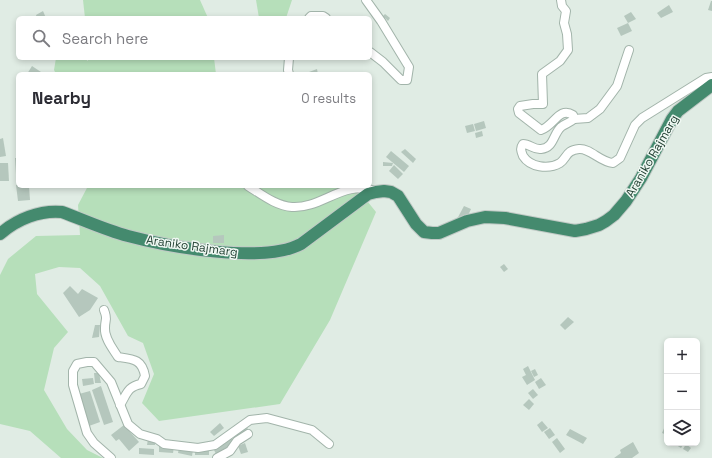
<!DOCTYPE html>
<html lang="en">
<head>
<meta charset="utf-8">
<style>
  :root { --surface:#fff; --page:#f7f7f7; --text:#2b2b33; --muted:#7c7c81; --line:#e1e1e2 }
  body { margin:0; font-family:"Space Grotesk",sans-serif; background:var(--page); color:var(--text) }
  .controls { position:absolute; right:12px; bottom:12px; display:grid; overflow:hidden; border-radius:6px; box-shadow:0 2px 6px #0003 }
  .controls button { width:36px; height:36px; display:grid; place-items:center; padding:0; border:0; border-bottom:1px solid var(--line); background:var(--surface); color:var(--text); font:20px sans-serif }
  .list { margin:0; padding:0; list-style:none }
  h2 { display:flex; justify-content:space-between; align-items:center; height:52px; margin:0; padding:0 16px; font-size:17px }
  h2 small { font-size:13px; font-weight:400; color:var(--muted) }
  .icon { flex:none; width:22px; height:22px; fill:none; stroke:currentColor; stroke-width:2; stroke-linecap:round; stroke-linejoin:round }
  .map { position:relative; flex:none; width:712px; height:458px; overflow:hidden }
  .search { position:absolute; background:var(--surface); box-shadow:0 2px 6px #0003; left:16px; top:16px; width:356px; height:44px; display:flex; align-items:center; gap:10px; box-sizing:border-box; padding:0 14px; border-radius:6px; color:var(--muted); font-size:15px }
  .panel { position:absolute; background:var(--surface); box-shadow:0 2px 6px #0003; left:16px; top:72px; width:356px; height:116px; border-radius:6px }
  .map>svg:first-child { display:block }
  .green { fill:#b6dfba }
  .building { fill:#b5c7bd }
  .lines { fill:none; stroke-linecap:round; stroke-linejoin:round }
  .minor-casing { stroke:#a2b4aa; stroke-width:10 }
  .trunk-casing { stroke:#c0c9c5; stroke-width:14 }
  .minor { stroke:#fff; stroke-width:8 }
  .trunk { stroke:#448a6e; stroke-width:12 }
  .labels { text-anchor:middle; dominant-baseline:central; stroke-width:3; stroke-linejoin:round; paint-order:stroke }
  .street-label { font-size:12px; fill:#1f3e30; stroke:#f0f8f3 }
</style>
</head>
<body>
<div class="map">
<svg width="712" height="458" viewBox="0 0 712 458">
  <rect width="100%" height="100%" fill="#e0ece4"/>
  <g class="green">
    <path d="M83 0H200L208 18H85Z"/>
    <path d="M256 0H292L286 18H259Z"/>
    <path d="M56 58H84L88 61V58H214L216 74H56L54 70Z"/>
    <path d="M88 186H355L376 212 330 320 280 404 159 421 142 403 154 374 143 343 128 336 100 286 80 268 59 267 35 274 37 294 68 332 54 348 44 390 67 429 87 450 103 458H61L30 431 0 424V275L8 259 36 236 80 235 78 205Z"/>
  </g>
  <g class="building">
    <path d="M711 1H712V11L708 10Z"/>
    <path d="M669 5 673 12 661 18 657 13Z"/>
    <path d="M43 11 46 18H37L36 15Z"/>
    <path d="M631 12 636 19 628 23 624 16Z"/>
    <path d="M385 14 390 18 388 21 383 16Z"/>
    <path d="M628 23 632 31 621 36 617 28Z"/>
    <path d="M32 66 41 72 40 74H27Z"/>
    <path d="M317 69 318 74H310L309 72Z"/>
    <path d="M484 121 486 128 476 131 474 124Z"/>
    <path d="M473 124 475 131 467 133 465 126Z"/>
    <path d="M482 131 483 136 476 138 475 133Z"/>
    <path d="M3 138 6 156 0 157V139Z"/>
    <path d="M405 149 416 159 413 163 401 152Z"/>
    <path d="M391 151 409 166 404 172 386 157Z"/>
    <path d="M15 158H18V174H16Z"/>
    <path d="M383 162 393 163 392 166H383Z"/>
    <path d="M0 163H8L9 181H0Z"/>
    <path d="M394 165 403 174 398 179 389 171Z"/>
    <path d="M16 185 29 186 30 200 18 201Z"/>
    <path d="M464 206 471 209 465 222 457 219Z"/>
    <path d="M224 235V243H213V236Z"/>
    <path d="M504 264 508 269 504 272 500 267Z"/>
    <path d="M70 286 78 294 82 289 98 298 90 310 79 317 63 293Z"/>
    <path d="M568 317 574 322 565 330 560 325Z"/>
    <path d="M95 325H100L99 337 92 338Z"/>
    <path d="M528 366 535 380 527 385 522 377 526 375 523 369Z"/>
    <path d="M535 369 538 375 534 377 531 371Z"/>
    <path d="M94 373H99L101 383H95Z"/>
    <path d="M93 378 94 384 83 386 82 379Z"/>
    <path d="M541 378 546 385 539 389 535 382Z"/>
    <path d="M101 386 113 422 104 425 92 390Z"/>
    <path d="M533 389 538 395 533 399 528 393Z"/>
    <path d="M90 391 100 422 89 426 79 394Z"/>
    <path d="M529 399 534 404 529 410 523 405Z"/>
    <path d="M542 421 548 428 542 432 537 425Z"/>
    <path d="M220 423 224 428 214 436 210 432Z"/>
    <path d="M124 425 139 442 129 451 119 439 116 441 111 435Z"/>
    <path d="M245 425 248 429 238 438 235 434Z"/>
    <path d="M665 426 667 427V435L662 433Z"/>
    <path d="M550 428 555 435 549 439 544 432Z"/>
    <path d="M570 429 587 438 583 444 566 435Z"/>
    <path d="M231 437 235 442 216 454 213 448Z"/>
    <path d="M557 438 565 449 560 453 552 442Z"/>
    <path d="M148 439H155V445H147Z"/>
    <path d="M633 442 639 453 632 458H614L621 453 620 450Z"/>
    <path d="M245 443 248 452 241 454 238 446Z"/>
    <path d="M673 443H684L681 448Z"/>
    <path d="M686 444 691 448 688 452 683 449Z"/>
    <path d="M159 446 174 447 173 453 159 452Z"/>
    <path d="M139 448 154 449V455L139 454Z"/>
    <path d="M179 448 193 450 192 456 178 453Z"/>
    <rect x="195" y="449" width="14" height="6"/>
  </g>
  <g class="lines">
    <g class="minor-casing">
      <g id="minor">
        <path d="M366 0 381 21 409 67 407 80H401L383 62 370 52"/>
        <path d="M561 0 562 6 566 11 564 23 567 34 568 50 560 61 542 74 543 104H533L520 106 518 109 519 113 541 130C554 126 559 106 573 115L574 119C570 123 564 124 561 127 553 134 554 148 541 149 534 150 530 144 523 144 520 148 521 151 523 156 530 167 548 170 560 163 567 158 566 150 579 149 590 148 600 162 613 163L620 158 635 125 642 118 706 78 712 77"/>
        <path d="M309 18 311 16H323L326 18"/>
        <path d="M289 74 288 70 289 58"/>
        <path d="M574 119 588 118 600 109 617 86 629 50"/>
        <path d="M248 186C261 194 276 206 292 207 321 209 345 179 375 191"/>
        <path d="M104 310C108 320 105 318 105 328 104 338 113 349 118 357 133 359 142 359 145 376L141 384C127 387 127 394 120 405"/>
        <path d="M111 458 94 443 87 433 73 385V371L77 364 87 362H94L111 382 128 424 140 434 157 439 164 444 198 448 215 445 250 420 267 418 312 430 329 444"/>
        <path d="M217 458 230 451 237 441 248 434"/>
      </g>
    </g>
    <g class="trunk-casing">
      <path id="trunk" d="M0 234C17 219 40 210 62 212 84 220 105 230 128 236 169 247 264 264 301 244L368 194 376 192 384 191 391 192 398 196 416 224 424 232 432 233H439L467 221 485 217 505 218 575 231 586 229 599 225 606 221 614 215 626 201 641 178 672 119 678 111 712 85"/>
    </g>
    <use href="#minor" class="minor"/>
    <use href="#trunk" class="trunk"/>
  </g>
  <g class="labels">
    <g class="street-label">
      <text transform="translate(652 156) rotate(-60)">Araniko Rajmarg</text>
      <text transform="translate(192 246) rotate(8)">Araniko Rajmarg</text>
    </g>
  </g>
</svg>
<div class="controls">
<button>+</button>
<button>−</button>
<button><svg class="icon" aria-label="layers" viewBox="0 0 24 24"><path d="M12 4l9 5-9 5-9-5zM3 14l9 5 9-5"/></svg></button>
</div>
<div class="search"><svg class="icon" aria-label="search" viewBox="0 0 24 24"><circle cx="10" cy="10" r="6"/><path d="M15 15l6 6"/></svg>Search here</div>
<section class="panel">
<h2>Nearby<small>0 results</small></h2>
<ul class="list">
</ul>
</section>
</div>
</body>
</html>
